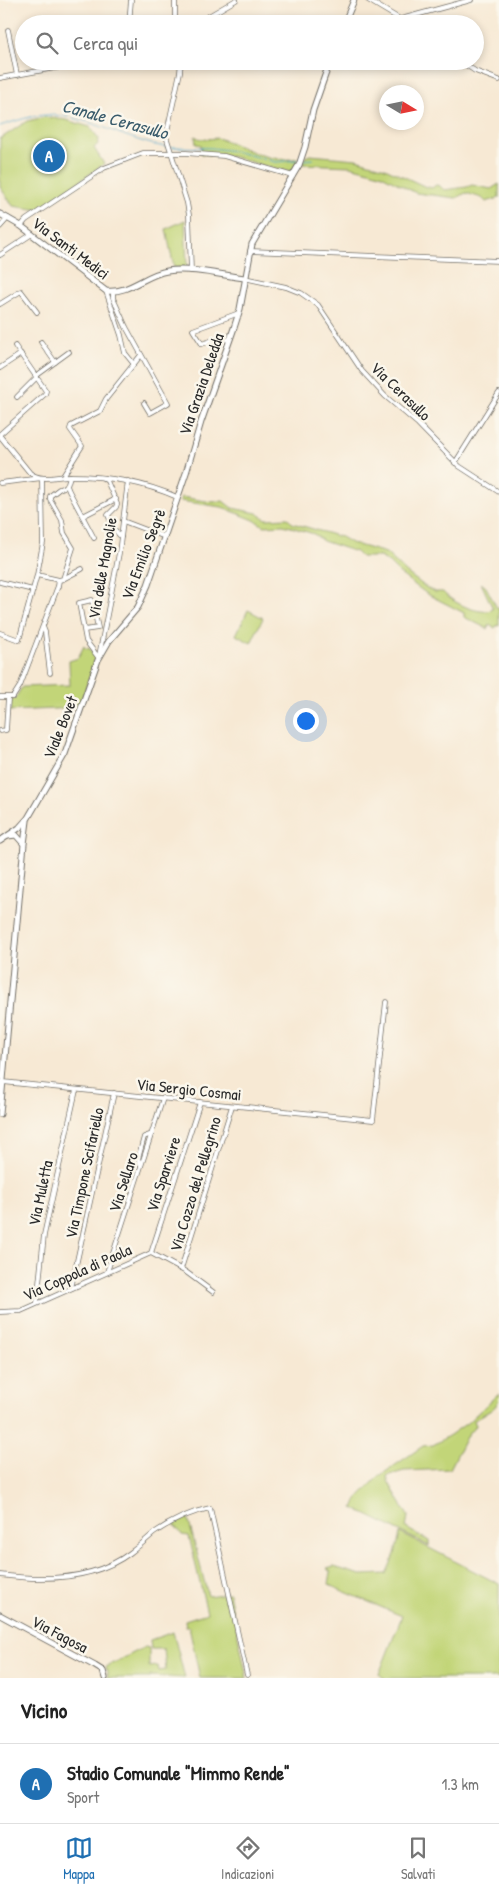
<!DOCTYPE html>
<html lang="it">
<head>
<meta charset="utf-8">
<style>
  :root { --surface:#fff; --page:#f2f2f2; --text:#222; --muted:#767676; --line:#e0e0e0; --accent:#1f6fb2 }
  body { margin:0; font-family:"Patrick Hand",sans-serif; background:var(--page); color:var(--text) }
  .compass { position:absolute; left:379px; top:85px; width:45px; height:45px; border-radius:50%; background:var(--surface); box-shadow:0 2px 8px #0003; rotate:100deg }
  .you { position:absolute; left:305px; top:720px; width:18px; height:18px; margin:-12px; border:4px solid #fff; border-radius:50%; background:#1a73e8; box-shadow:0 0 0 8px #1a73e833 }
  .badge { display:grid; place-items:center; width:32px; height:32px; border-radius:50%; background:var(--accent); color:#fff; font-size:16px; font-weight:700 }
  .pin { position:absolute; translate:-50% -50%; border:2px solid #fff; box-shadow:0 1px 5px #0006 }
  .list { margin:0; padding:0; list-style:none }
  h2 { display:flex; justify-content:space-between; align-items:center; height:65px; margin:0; padding:0 20px; font-size:21px }
  h2 small { font-size:16px; font-weight:400; color:var(--muted) }
  .list li { display:grid; grid-template-columns:32px 1fr auto; gap:15px; align-items:center; box-sizing:border-box; height:80px; padding:0 20px; border-top:1px solid var(--line) }
  .list b { display:block; font-size:19px; white-space:nowrap }
  .list p { margin:0; font-size:16px; white-space:nowrap; color:var(--muted) }
  .list em { font-size:16px; font-style:normal; color:var(--muted) }
  .icon { flex:none; width:28px; height:28px; fill:none; stroke:currentColor; stroke-width:2; stroke-linecap:round; stroke-linejoin:round }
  .map { position:relative; flex:none; width:499px; height:1678px; overflow:hidden }
  .search { position:absolute; background:var(--surface); box-shadow:0 2px 8px #0003; left:15px; right:15px; top:15px; height:55px; display:flex; align-items:center; gap:12px; box-sizing:border-box; padding:0 18px; border-radius:28px; color:var(--muted); font-size:19px }
  .sheet { height:145px; background:var(--surface) }
  nav { display:flex; justify-content:space-around; align-items:center; box-sizing:border-box; height:70px; border-top:1px solid var(--line); background:var(--surface); font-size:14px; color:var(--muted) }
  nav a { display:grid; justify-items:center; gap:2px }
  nav .on { color:var(--accent) }
  .map>svg:first-child { display:block }
  .green { fill:#c2d578; stroke:#768052 }
  .lines { fill:none; stroke-linecap:round; stroke-linejoin:round }
  .stream { stroke:#4fa4cb; stroke-width:1 }
  .street-casing { stroke:#726e66; stroke-width:5.5 }
  .secondary-casing { stroke:#726e66; stroke-width:7 }
  .street { stroke:#fff; stroke-width:4 }
  .secondary { stroke:#fff; stroke-width:5 }
  .labels { text-anchor:middle; dominant-baseline:central; stroke-width:5; stroke-linejoin:round; paint-order:stroke }
  .street-label { font-size:16px; fill:#2b2b2b; stroke:#fbf7ec }
  .water-label { font-size:18px; font-style:italic; fill:#395b6b; stroke:#fbf7ec }
</style>
</head>
<body>
<div class="map">
<svg width="499" height="1678" viewBox="0 0 499 1678">
  <rect width="100%" height="100%" fill="#fbf7ec"/>
  <filter id="ink" filterUnits="userSpaceOnUse"><feTurbulence type="fractalNoise" baseFrequency=".02" numOctaves="2"/><feDisplacementMap in="SourceGraphic" scale="10" xChannelSelector="R" yChannelSelector="G"/><feConvolveMatrix kernelMatrix="1 2 1 2 8 2 1 2 1" color-interpolation-filters="sRGB"/></filter>
  <filter id="wash" filterUnits="userSpaceOnUse"><feTurbulence type="fractalNoise" baseFrequency=".0096" numOctaves="4" result="noise"/><feDisplacementMap in="SourceGraphic" scale="20" xChannelSelector="R" yChannelSelector="G"/><feGaussianBlur stdDeviation="1.12" result="paint"/><feColorMatrix in="noise" values="0 0 0 0 0 0 0 0 0 0 0 0 0 0 0 0 0 1.4 0 .05"/><feComposite in="paint" operator="in"/></filter>
  <g filter="url(#wash)">
    <rect width="100%" height="100%" fill="#f7e9d4"/>
    <g class="green">
      <path d="M45 117 66 120 90 127 99 139 98 144 94 148 104 164 39 210 13 206 0 187V139L27 121Z"/>
      <path d="M195 136C204 143 212 136 221 139 246 148 271 164 299 158L292 171 279 170 234 157 201 154V145L196 144Z"/>
      <path d="M310 155 356 159 385 168 424 186 432 188 436 185 440 186 444 190 467 187 472 185 491 189 499 184V198L486 202 482 198 466 193 456 198 416 193 380 174 350 166 302 164 305 157Z"/>
      <path d="M185 220 187 268H174L166 229Z"/>
      <path d="M181 497 212 502 223 501 232 508 257 513 266 519 288 518 292 523 341 537 351 543 386 553 407 573 427 588 435 592H443C451 602 482 617 493 609L481 583 486 587 497 608H499V626L497 625 495 628 489 625 488 629 464 617V613L427 594 400 574 387 561 380 557H361L356 552 323 541 314 534 291 527 283 525 264 526 254 520 222 507 180 501Z"/>
      <path d="M248 610 263 618 251 643 236 635Z"/>
      <path d="M84 646 86 649 89 648 96 657 79 708 9 711 10 702 16 697 22 687 70 685 69 661 78 658Z"/>
      <path d="M499 1393C499 1412 486 1410 474 1421L476 1425 475 1428 468 1433 450 1469 404 1471 387 1476 388 1481 408 1516 406 1528 429 1541V1546L353 1508 357 1499 378 1477 423 1446 433 1445 450 1435 467 1423Z"/>
      <path d="M188 1518 208 1596 229 1593 247 1678H200L189 1627H186L185 1620 207 1613 189 1536 182 1535 174 1524Z"/>
      <path d="M400 1533 499 1584V1678H384L379 1674 402 1616 331 1586 329 1584 331 1572 327 1569 334 1567 361 1575 386 1574 395 1554Z"/>
      <path d="M173 1632 185 1678 150 1676V1678H108L106 1667 145 1647 149 1648V1667L158 1666 159 1671 166 1670 164 1649H151L150 1640Z"/>
    </g>
    <g class="lines">
      <g class="stream">
        <path d="M0 126C16 121 32 115 49 115 88 115 128 142 167 147"/>
        <path d="M171 147 212 148 234 151 276 162 298 160"/>
        <path d="M302 160 313 159"/>
      </g>
    </g>
  </g>
  <g filter="url(#ink)">
    <g class="lines">
      <g class="street-casing">
        <g id="street">
          <path d="M175 0V24"/>
          <path d="M368 0 408 24"/>
          <path d="M401 19 471 0"/>
          <path d="M129 24 131 0"/>
          <path d="M195 24 236 0"/>
          <path d="M8 30 17 75"/>
          <path d="M181 61 180 72 166 136 187 203 189 215 191 271"/>
          <path d="M460 61 475 71 499 80"/>
          <path d="M0 78 93 61"/>
          <path d="M21 226 26 220 104 168 143 153H186L224 156 293 176"/>
          <path d="M0 227 8 218"/>
          <path d="M250 251 499 261"/>
          <path d="M0 255 32 234"/>
          <path d="M244 278 286 287 301 293 318 305 362 371 385 396 418 424 459 466 499 492"/>
          <path d="M106 291 121 335 125 353 133 363"/>
          <path d="M113 292V298L126 327 168 403 150 413 144 403"/>
          <path d="M0 304 21 291 37 312"/>
          <path d="M229 340 219 338 202 344 193 330 239 313"/>
          <path d="M41 342 55 362"/>
          <path d="M0 368 21 354"/>
          <path d="M36 376 69 352"/>
          <path d="M17 397 37 377"/>
          <path d="M0 434 45 394 46 391 15 346"/>
          <path d="M0 436 30 473C42 482 56 476 71 476 108 476 143 482 177 497"/>
          <path d="M455 463 499 393"/>
          <path d="M63 476 82 446 70 429 71 426 100 411 106 399 141 355"/>
          <path d="M70 476 67 486 69 491 94 538"/>
          <path d="M103 478 107 481 117 504 116 507 108 515 114 529 121 537"/>
          <path d="M0 483 42 478 43 543 37 575 19 640 0 633"/>
          <path d="M83 516 116 499"/>
          <path d="M123 521 165 537"/>
          <path d="M63 579 82 569"/>
          <path d="M59 580 63 579 73 548 64 533 62 520 50 499V496L59 489 67 486"/>
          <path d="M0 582 33 590"/>
          <path d="M43 627 45 632 50 673"/>
          <path d="M84 630 98 628 92 600 79 603 86 641 98 657"/>
          <path d="M99 656 119 553 128 481"/>
          <path d="M0 697H13L20 686 58 586 59 580 37 575"/>
          <path d="M0 731 6 730 8 698"/>
          <path d="M3 1082 373 1120 386 1002"/>
          <path d="M141 1165 138 1159 144 1137 152 1134"/>
          <path d="M151 1253 200 1102"/>
          <path d="M181 1269 232 1106"/>
          <path d="M107 1272 163 1098"/>
          <path d="M71 1288 114 1093"/>
          <path d="M37 1303 44 1235 76 1090"/>
          <path d="M0 1312 21 1311 151 1253 186 1272 213 1292"/>
          <path d="M0 1575C43 1581 94 1580 130 1553 138 1547 146 1540 154 1533 170 1522 190 1512 210 1508L247 1675"/>
        </g>
      </g>
      <g class="secondary-casing">
        <g id="secondary">
          <path d="M344 24 354 0"/>
          <path d="M0 214 21 226 106 291C129 294 146 274 167 271 190 267 222 275 244 278"/>
          <path d="M8 836 16 835 23 843"/>
          <path d="M0 841 19 828 28 818 65 754 98 660 109 641 138 607 148 585 186 473 201 422 234 328 240 309 252 244 299 165 305 147 313 110 330 61"/>
          <path d="M0 1114 24 844 27 821"/>
          <path d="M0 1615 95 1666 103 1671 105 1678"/>
        </g>
      </g>
      <use href="#street" class="street"/>
      <use href="#secondary" class="secondary"/>
    </g>
  </g>
  <g class="labels">
    <g class="street-label">
      <text transform="translate(71 248) rotate(37)">Via Santi Medici</text>
      <text transform="translate(201 384) rotate(-71)">Via Grazia Deledda</text>
      <text transform="translate(401 391) rotate(44)">Via Cerasullo</text>
      <text transform="translate(143 554) rotate(-69)">Via Emilio Segrè</text>
      <text transform="translate(102 568) rotate(-80)">Via delle Magnolie</text>
      <text transform="translate(60 727) rotate(-68)">Viale Bovet</text>
      <text transform="translate(189 1089) rotate(6)">Via Sergio Cosmai</text>
      <text transform="translate(84 1173) rotate(-78)">Via Timpone Scifariello</text>
      <text transform="translate(163 1174) rotate(-72)">Via Sparviere</text>
      <text transform="translate(123 1182) rotate(-72)">Via Sellaro</text>
      <text transform="translate(195 1184) rotate(-73)">Via Cozzo del Pellegrino</text>
      <text transform="translate(40 1193) rotate(-78)">Via Muletta</text>
      <text transform="translate(77 1272) rotate(-24)">Via Coppola di Paola</text>
      <text transform="translate(60 1634) rotate(28)">Via Fagosa</text>
    </g>
    <g class="water-label">
      <text transform="translate(115 119) rotate(15)">Canale Cerasullo</text>
    </g>
  </g>
</svg>
<svg class="compass" viewBox="-18 -18 36 36"><path d="M0-13l5 13h-10z" fill="#e53935"/><path d="M0 13l5-13h-10z" fill="#767676"/></svg>
<div class="you"></div>
<div class="pin badge" style="left:49px;top:156px">A</div>
<div class="search"><svg class="icon" aria-label="search" viewBox="0 0 24 24"><circle cx="10" cy="10" r="6"/><path d="M15 15l6 6"/></svg>Cerca qui</div>
</div>
<section class="sheet">
<h2>Vicino<small></small></h2>
<ul class="list">
<li><span class="badge">A</span><div><b>Stadio Comunale &quot;Mimmo Rende&quot;</b><p>Sport</p></div><em>1.3 km</em></li>
</ul>
</section>
<nav>
<a class="on"><svg class="icon" aria-label="map" viewBox="0 0 24 24"><path d="M3 6l6-2 6 2 6-2v14l-6 2-6-2-6 2zM9 4v14M15 6v14"/></svg>Mappa</a>
<a><svg class="icon" aria-label="directions" viewBox="0 0 24 24"><path d="M12 3l9 9-9 9-9-9zM9 14v-3h6M13 9l2 2-2 2"/></svg>Indicazioni</a>
<a><svg class="icon" aria-label="saved" viewBox="0 0 24 24"><path d="M7 4h10v16l-5-4-5 4z"/></svg>Salvati</a>
</nav>
</body>
</html>
